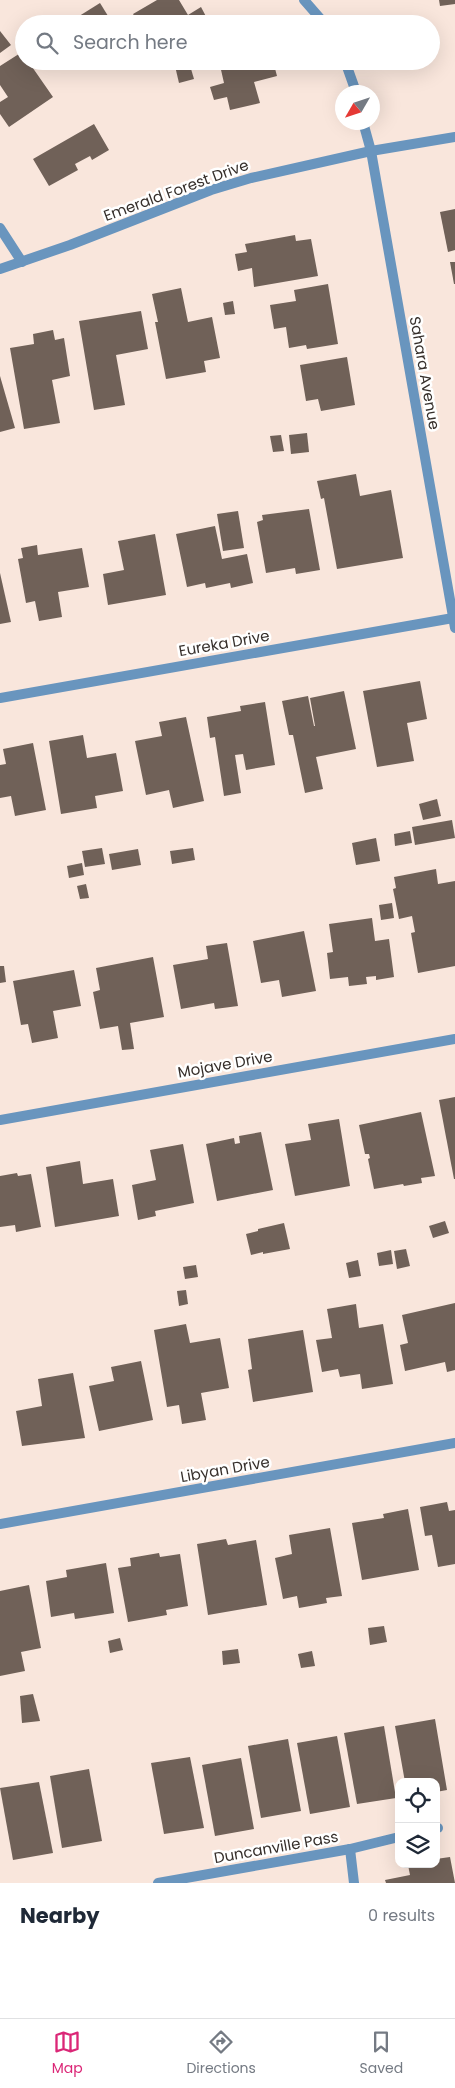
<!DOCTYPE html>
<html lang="en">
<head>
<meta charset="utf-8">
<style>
  :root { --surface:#fff; --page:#f6f6f7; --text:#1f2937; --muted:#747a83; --line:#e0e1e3; --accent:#db2777 }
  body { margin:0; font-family:Poppins,sans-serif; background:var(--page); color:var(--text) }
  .controls { position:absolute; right:15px; bottom:15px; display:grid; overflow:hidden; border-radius:10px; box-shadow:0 5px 20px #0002 }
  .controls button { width:45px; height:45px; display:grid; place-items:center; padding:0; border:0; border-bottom:1px solid var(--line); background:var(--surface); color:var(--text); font:25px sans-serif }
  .compass { position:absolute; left:335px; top:85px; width:45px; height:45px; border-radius:50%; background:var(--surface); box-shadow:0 5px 20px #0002; rotate:231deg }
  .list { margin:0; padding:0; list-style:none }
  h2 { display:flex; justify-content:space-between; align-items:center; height:65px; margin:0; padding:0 20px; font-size:21px }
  h2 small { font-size:16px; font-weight:400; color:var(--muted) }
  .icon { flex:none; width:28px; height:28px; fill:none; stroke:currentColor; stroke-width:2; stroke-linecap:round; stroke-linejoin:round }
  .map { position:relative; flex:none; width:455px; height:1883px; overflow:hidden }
  .search { position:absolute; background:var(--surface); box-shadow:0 5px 20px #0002; left:15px; right:15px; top:15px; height:55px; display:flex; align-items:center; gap:12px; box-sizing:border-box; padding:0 18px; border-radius:28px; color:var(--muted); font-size:19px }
  .sheet { height:135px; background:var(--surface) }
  nav { display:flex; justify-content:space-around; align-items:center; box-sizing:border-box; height:70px; border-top:1px solid var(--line); background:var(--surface); font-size:14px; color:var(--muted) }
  nav a { display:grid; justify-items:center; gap:2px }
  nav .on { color:var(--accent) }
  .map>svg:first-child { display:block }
  .building { fill:#706158 }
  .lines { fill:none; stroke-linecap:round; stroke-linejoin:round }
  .minor { stroke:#6995be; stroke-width:10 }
  .tertiary { stroke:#6995be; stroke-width:10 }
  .labels { text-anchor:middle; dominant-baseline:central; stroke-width:5; stroke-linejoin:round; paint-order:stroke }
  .street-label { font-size:15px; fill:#362f2b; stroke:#fff }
</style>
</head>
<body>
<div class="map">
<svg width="455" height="1883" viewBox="0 0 455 1883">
  <rect width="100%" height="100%" fill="#f9e6dc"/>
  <g class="building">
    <path d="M157 0H179L188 15 201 7 210 24H139L133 14Z"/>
    <path d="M439 0H455V4L440 6Z"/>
    <path d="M100 3 113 24H80L76 18Z"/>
    <path d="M0 31 11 45 0 53Z"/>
    <path d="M22 52 24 61H28L53 97 9 127 0 114V102L8 97 0 85V66Z"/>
    <path d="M219 61H273L277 76 254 82 260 103 230 110 227 97 214 100 210 87 224 83Z"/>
    <path d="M189 62 194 79 179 83 175 66Z"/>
    <path d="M94 124 109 150 92 160 90 156 75 164 78 170 49 186 33 159Z"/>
    <path d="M455 209V250L448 252 440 212Z"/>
    <path d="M295 235 296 241 311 239 318 276 254 287 252 268 238 271 235 254 247 252 245 244Z"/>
    <path d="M450 262H455V284H454Z"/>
    <path d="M328 284 338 344 307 349 306 345 289 348 286 327 274 329 270 305 296 301 294 290Z"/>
    <path d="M181 288 188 322 212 317 220 358 204 361 206 372 166 379 155 322H158L152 294Z"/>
    <path d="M233 301 235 314 225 315 223 303Z"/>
    <path d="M141 311 148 349 116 355 125 405 94 410 79 321Z"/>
    <path d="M53 330 55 340 64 338 70 376 52 380 60 423 24 429 10 348 34 344 33 334Z"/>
    <path d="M347 357 355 405 321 411 318 399 306 401 300 365Z"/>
    <path d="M0 376 15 428 0 432Z"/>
    <path d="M307 433 309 452 291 454 289 435Z"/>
    <path d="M281 435 284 451 273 452 270 436Z"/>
    <path d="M356 474 360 496 391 490 403 558 337 569 324 498 321 499 317 481Z"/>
    <path d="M309 509 320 570 296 574 295 568 266 573 257 522 263 520 262 515Z"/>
    <path d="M238 511 244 548 223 551 217 514Z"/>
    <path d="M215 526 222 559 247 554 253 583 231 588 230 583 206 588 205 583 187 587 176 534Z"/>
    <path d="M155 534 166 595 108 605 103 574 124 570 118 541Z"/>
    <path d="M37 545 38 555 82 548 89 587 58 592 62 617 39 621 35 601 26 603 18 559 23 558 21 548Z"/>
    <path d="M0 573 11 622 0 624Z"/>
    <path d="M420 681 427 719 407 723 414 761 377 767 363 691Z"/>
    <path d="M344 691 356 749 316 757 323 789 305 793 293 735H289L282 701 308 696 314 726H315L310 698Z"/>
    <path d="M265 702 275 765 246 770 243 754 235 755 241 793 224 796 215 737 210 738 207 717 241 711 240 706Z"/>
    <path d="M186 717 204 801 173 808 169 790 146 795 135 741 162 736 159 722Z"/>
    <path d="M83 735 87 758 116 753 123 791 95 796 97 808 61 814 49 741Z"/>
    <path d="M33 743 46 810 15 816 11 796 0 798V765L6 764 3 749Z"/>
    <path d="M437 799 441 816 423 820 419 804Z"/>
    <path d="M452 820 455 838 415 845 412 827Z"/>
    <path d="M410 831 412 843 395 846 394 834Z"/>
    <path d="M376 838 380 861 356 865 352 843Z"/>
    <path d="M102 848 105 864 85 867 82 851Z"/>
    <path d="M193 848 195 860 172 864 170 851Z"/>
    <path d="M138 849 141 865 112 870 109 854Z"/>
    <path d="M82 863 84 875 69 878 67 866Z"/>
    <path d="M436 869 438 884 455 881V966L418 973 411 933 415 932 412 916 399 919 393 889 396 888 394 877Z"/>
    <path d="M86 884 89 898 80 899 77 886Z"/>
    <path d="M392 903 394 918 381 920 379 905Z"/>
    <path d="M372 918 375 941 389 939 394 977 376 980V976L366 977 367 984 349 986 348 977 330 979 327 953 333 952 329 924Z"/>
    <path d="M304 931 316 991 282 997 279 980 261 983 253 941Z"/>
    <path d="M227 943 238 1006 215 1009 214 1003 181 1009 173 965 208 959 206 946Z"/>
    <path d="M153 957 164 1017 130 1023 134 1049 122 1050 118 1026 100 1029 93 992 100 990 96 968Z"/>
    <path d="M0 966H4L6 982 0 983Z"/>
    <path d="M74 970 81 1006 53 1011 58 1038 32 1043 28 1024 21 1025 13 981Z"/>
    <path d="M455 1097V1179H454L439 1100Z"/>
    <path d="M421 1112 435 1176 421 1178 422 1183 404 1186 403 1184 374 1189 368 1159 370 1158 369 1154H365L359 1125Z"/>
    <path d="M339 1119 350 1186 295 1196 285 1144 311 1140 308 1124Z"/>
    <path d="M261 1132 273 1190 217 1201 206 1144 234 1138 235 1144 240 1143 239 1136Z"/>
    <path d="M183 1144 194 1203 155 1211 156 1216 138 1220 132 1185 156 1180 150 1150Z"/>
    <path d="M80 1161 83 1184 113 1179 119 1216 55 1227 46 1167Z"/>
    <path d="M17 1173 18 1176 31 1174 41 1227 16 1232 15 1225 0 1227V1176Z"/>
    <path d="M445 1221 449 1233 433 1238 429 1226Z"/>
    <path d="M284 1223 290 1249 263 1254V1252L251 1255 246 1234 258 1231V1229Z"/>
    <path d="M406 1249 410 1266 397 1269 394 1251Z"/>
    <path d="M391 1250 393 1264 379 1266 377 1253Z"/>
    <path d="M358 1260 361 1276 349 1278 346 1263Z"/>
    <path d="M196 1265 198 1277 185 1279 183 1267Z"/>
    <path d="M186 1290 188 1304 179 1306 177 1291Z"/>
    <path d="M455 1303V1370L447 1372 445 1362 405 1371 400 1345 408 1343 402 1315Z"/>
    <path d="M356 1304 359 1328 383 1324 393 1384 362 1389 360 1374 340 1377 338 1369 322 1372 316 1340 332 1338 327 1309Z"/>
    <path d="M186 1324 190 1343 220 1338 229 1388 201 1393 206 1420 182 1424 179 1405 167 1407 154 1330Z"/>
    <path d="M303 1330 313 1392 253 1402 248 1370 252 1369 248 1339Z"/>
    <path d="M141 1361 153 1420 99 1431 89 1386 114 1381 111 1367Z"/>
    <path d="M73 1373 85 1438 22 1446 16 1411 42 1406 38 1379Z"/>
    <path d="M447 1502 449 1511 455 1510V1564L438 1567 432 1535 425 1536 420 1507Z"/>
    <path d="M408 1509 419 1570 362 1580 352 1523 384 1518 383 1514Z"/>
    <path d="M330 1528 342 1596 326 1598 327 1603 299 1608 297 1596 283 1599 275 1558 292 1554 289 1535Z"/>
    <path d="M226 1539 228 1545 256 1540 267 1605 208 1615 197 1544Z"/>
    <path d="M159 1553 160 1557 180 1554 188 1606 166 1610 167 1615 128 1622 118 1568 131 1566 130 1558Z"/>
    <path d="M106 1563 114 1613 75 1619 74 1613 51 1617 46 1581 67 1577 66 1570Z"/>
    <path d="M29 1585 41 1648 21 1652 25 1671 0 1676V1591Z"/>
    <path d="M384 1626 387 1642 370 1645 368 1628Z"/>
    <path d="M120 1638 123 1650 110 1653 108 1641Z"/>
    <path d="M238 1649 240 1663 223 1665 222 1651Z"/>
    <path d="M312 1651 315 1666 301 1668 298 1654Z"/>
    <path d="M33 1694 40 1721 22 1723 20 1696Z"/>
    <path d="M435 1719 447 1790 436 1792V1782H405L395 1726Z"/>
    <path d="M384 1726 396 1798 357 1804 344 1733Z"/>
    <path d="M337 1736 350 1807 310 1814 297 1743Z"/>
    <path d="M288 1739 301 1811 261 1818 248 1746Z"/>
    <path d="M190 1757 204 1828 164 1834 151 1763Z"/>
    <path d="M241 1758 254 1829 215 1836 202 1765Z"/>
    <path d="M89 1769 102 1841 62 1848 50 1776Z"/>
    <path d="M39 1782 53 1853 13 1860 0 1788Z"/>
    <path d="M450 1857 455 1883H386L385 1880 410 1875 408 1865 436 1864V1859Z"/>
  </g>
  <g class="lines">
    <g class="minor">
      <path d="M304 0 325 24"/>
      <path d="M345 61 356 92"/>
      <path d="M363 122 371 151 455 628"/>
      <path d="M0 228 22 262"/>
      <path d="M0 698 453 618"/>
      <path d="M0 1120 455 1039"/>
      <path d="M0 1524 455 1443"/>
      <path d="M436 1828H438"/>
      <path d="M350 1849 354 1883"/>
      <path d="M158 1883 350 1849 399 1837"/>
    </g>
    <path class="tertiary" d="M0 269 70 245 211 190 251 178 371 151 455 137"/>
  </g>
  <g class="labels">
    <g class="street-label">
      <text transform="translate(176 190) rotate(-20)">Emerald Forest Drive</text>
      <text transform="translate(425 373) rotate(80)">Sahara Avenue</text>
      <text transform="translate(224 643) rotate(-10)">Eureka Drive</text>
      <text transform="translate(225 1064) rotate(-10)">Mojave Drive</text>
      <text transform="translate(225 1469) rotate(-10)">Libyan Drive</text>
      <text transform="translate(276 1847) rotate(-10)">Duncanville Pass</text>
    </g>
  </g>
</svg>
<div class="controls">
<button><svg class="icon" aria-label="locate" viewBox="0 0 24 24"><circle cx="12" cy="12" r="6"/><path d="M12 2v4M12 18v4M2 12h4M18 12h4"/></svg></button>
<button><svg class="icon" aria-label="layers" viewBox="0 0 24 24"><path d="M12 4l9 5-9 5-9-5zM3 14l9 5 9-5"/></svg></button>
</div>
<svg class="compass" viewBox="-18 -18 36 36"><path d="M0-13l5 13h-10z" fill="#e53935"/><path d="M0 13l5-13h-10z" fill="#747a83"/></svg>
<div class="search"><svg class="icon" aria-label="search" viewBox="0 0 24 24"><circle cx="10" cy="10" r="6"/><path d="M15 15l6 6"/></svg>Search here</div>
</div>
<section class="sheet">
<h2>Nearby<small>0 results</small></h2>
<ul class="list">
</ul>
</section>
<nav>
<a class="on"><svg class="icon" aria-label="map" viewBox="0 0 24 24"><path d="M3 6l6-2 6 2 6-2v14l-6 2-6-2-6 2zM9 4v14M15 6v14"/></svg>Map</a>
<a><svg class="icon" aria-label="directions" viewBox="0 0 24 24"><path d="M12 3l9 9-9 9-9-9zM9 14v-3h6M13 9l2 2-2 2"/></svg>Directions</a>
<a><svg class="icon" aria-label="saved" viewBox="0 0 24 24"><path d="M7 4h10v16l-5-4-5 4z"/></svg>Saved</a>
</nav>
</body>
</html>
